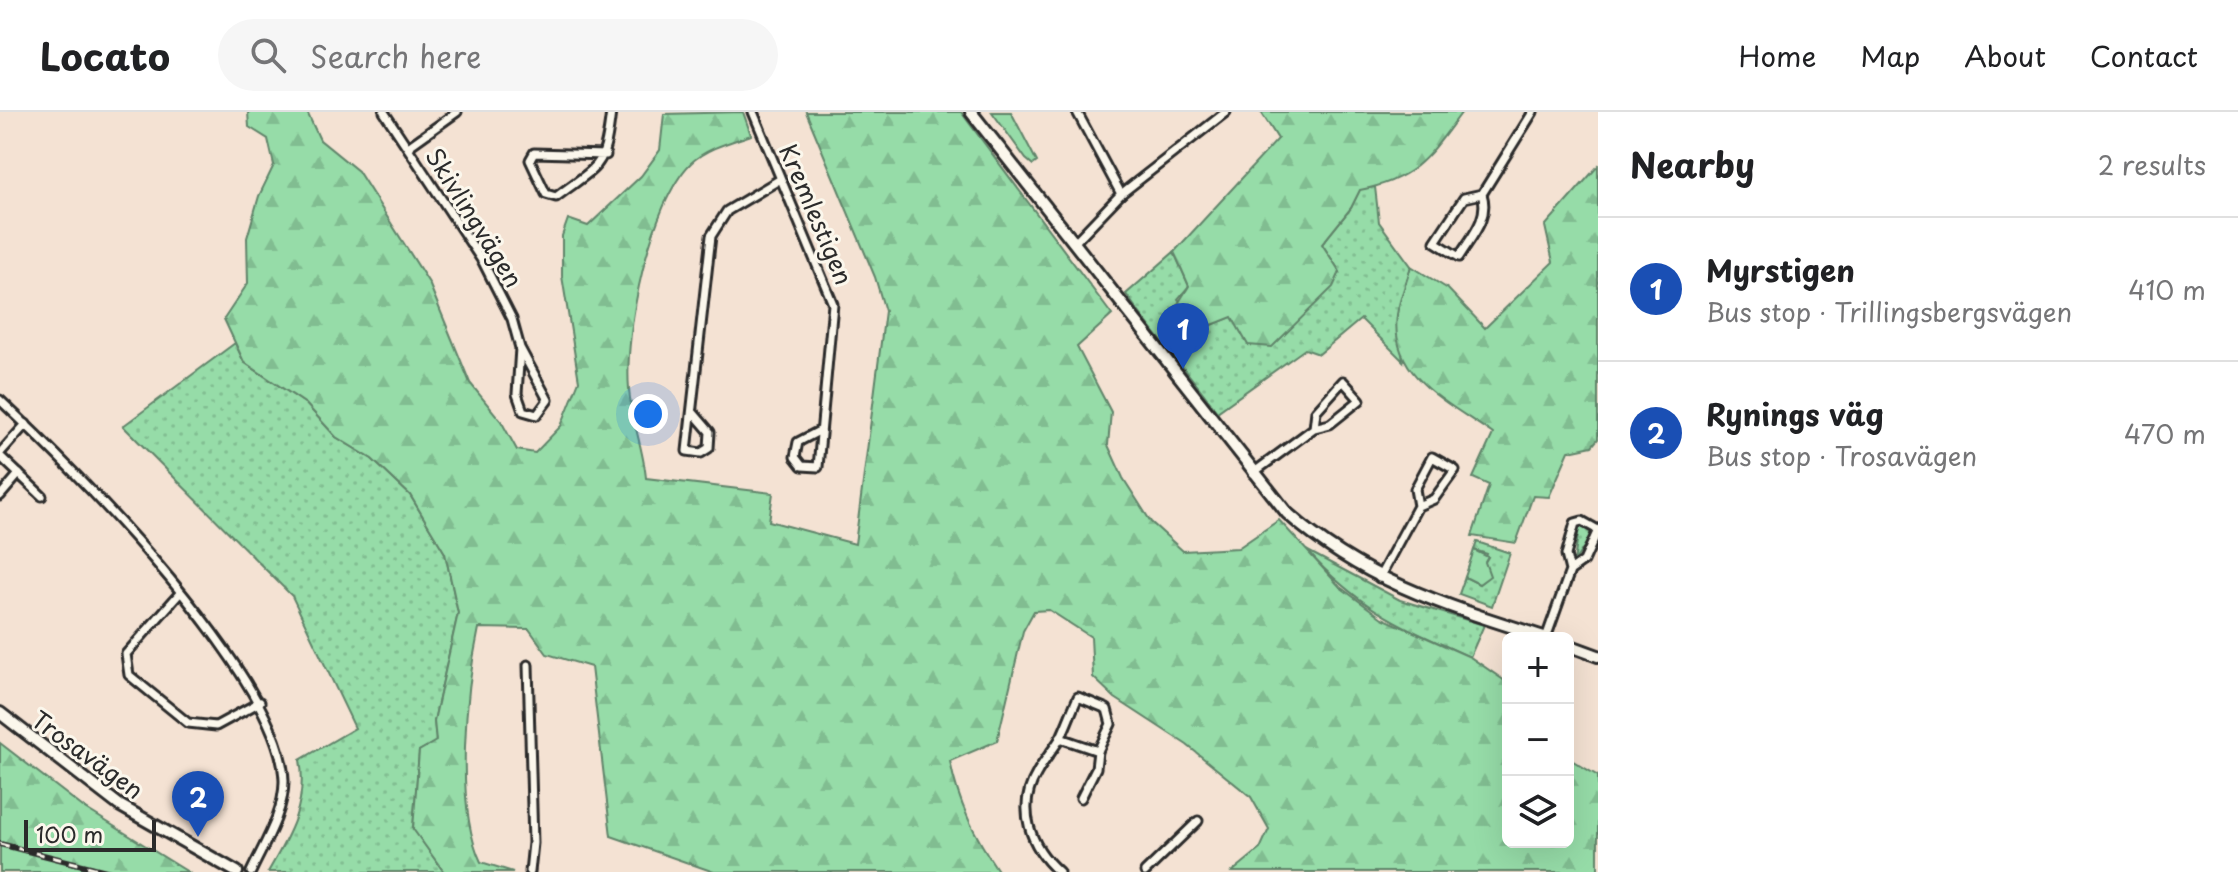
<!DOCTYPE html>
<html lang="en">
<head>
<meta charset="utf-8">
<style>
  :root { --surface:#fff; --page:#f6f6f6; --text:#202124; --muted:#757577; --line:#e0e0e0; --accent:#2b2b2b }
  body { margin:0; font-family:"Playpen Sans",sans-serif; background:var(--page); color:var(--text) }
  .controls { position:absolute; right:24px; bottom:24px; display:grid; overflow:hidden; border-radius:12px; box-shadow:0 8px 32px #0002 }
  .controls button { width:72px; height:72px; display:grid; place-items:center; padding:0; border:0; border-bottom:2px solid var(--line); background:var(--surface); color:var(--text); font:40px sans-serif }
  .scale { position:absolute; left:24px; bottom:20px; width:132px; box-sizing:border-box; padding-left:8px; border:4px solid #2b2b2b; border-top:0; font-size:22px; line-height:28px; white-space:nowrap; color:#2b2b2b; -webkit-text-stroke:6px #fbf7ec; paint-order:stroke }
  .you { position:absolute; left:648px; top:302px; width:28px; height:28px; margin:-20px; border:6px solid #fff; border-radius:50%; background:#1a73e8; box-shadow:0 0 0 12px #1a73e833 }
  .badge { display:grid; place-items:center; width:52px; height:52px; border-radius:50%; background:var(--accent); color:#fff; font-size:26px; font-weight:700 }
  .pin { position:absolute; translate:-50% -66px; filter:drop-shadow(0 2px 4px #0008) }
  .pin::after { content:''; position:absolute; top:42px; width:28px; height:24px; background:inherit; clip-path:polygon(0 0,100% 0,50% 100%) }
  .list { margin:0; padding:0; list-style:none }
  h2 { display:flex; justify-content:space-between; align-items:center; height:104px; margin:0; padding:0 32px; font-size:34px }
  h2 small { font-size:26px; font-weight:400; color:var(--muted) }
  .list li { display:grid; grid-template-columns:52px 1fr auto; gap:24px; align-items:center; box-sizing:border-box; height:144px; padding:0 32px; border-top:2px solid var(--line) }
  .list b { display:block; font-size:30px; white-space:nowrap }
  .list p { margin:0; font-size:26px; white-space:nowrap; color:var(--muted) }
  .list em { font-size:26px; font-style:normal; color:var(--muted) }
  .icon { flex:none; width:44px; height:44px; fill:none; stroke:currentColor; stroke-width:2; stroke-linecap:round; stroke-linejoin:round }
  .map { position:relative; flex:none; width:1598px; height:760px; overflow:hidden }
  header { display:flex; align-items:center; gap:48px; box-sizing:border-box; height:112px; padding:0 40px; background:var(--surface); border-bottom:2px solid var(--line) }
  header strong { font-size:38px }
  nav { display:flex; gap:44px; margin-inline-start:auto; font-size:28px }
  .search { width:560px; height:72px; background:var(--page); display:flex; align-items:center; gap:20px; box-sizing:border-box; padding:0 28px; border-radius:44px; color:var(--muted); font-size:30px }
  main { display:flex }
  aside { flex:1; background:var(--surface) }
  .map>svg:first-child { display:block }
  .grass { fill:url(#grass-dots); stroke:#60846a; stroke-width:2 }
  .forest { fill:url(#forest-firs); stroke:#60846a; stroke-width:2 }
  .park { fill:#96dca8; stroke:#60846a; stroke-width:2 }
  .lines { fill:none; stroke-linecap:round; stroke-linejoin:round }
  .street-casing { stroke:#2b2b2b; stroke-width:13 }
  .secondary-casing { stroke:#2b2b2b; stroke-width:16 }
  .street { stroke:#fbf7ec; stroke-width:7 }
  .secondary { stroke:#fbf7ec; stroke-width:10 }
  .rail-casing { stroke:#2b2b2b; stroke-width:6 }
  .rail { stroke:#fbf7ec; stroke-width:3; stroke-dasharray:9; stroke-linecap:butt }
  .labels { text-anchor:middle; dominant-baseline:central; stroke-width:6; stroke-linejoin:round; paint-order:stroke }
  .street-label { font-size:24px; fill:#2b2b2b; stroke:#fbf7ec }
</style>
</head>
<body>
<header>
<strong>Locato</strong>
<div class="search"><svg class="icon" aria-label="search" viewBox="0 0 24 24"><circle cx="10" cy="10" r="6"/><path d="M15 15l6 6"/></svg>Search here</div>
<nav><a>Home</a><a>Map</a><a>About</a><a>Contact</a></nav>
</header>
<main>
<div class="map">
<svg width="1598" height="760" viewBox="0 0 1598 760">
  <defs>
    <pattern id="grass-dots" width="8" height="8" patternUnits="userSpaceOnUse" patternTransform="scale(2)"><rect width="8" height="8" fill="#96dca8"/><path d="M2 2h.1M6 6h.1" fill="none" stroke="#81bd91" stroke-width="1.8" stroke-linecap="round"/></pattern>
    <pattern id="forest-firs" width="22" height="20" patternUnits="userSpaceOnUse" patternTransform="scale(2)"><rect width="22" height="20" fill="#96dca8"/><path d="M5 1l3.5 6h-7zM16 11l3.5 6h-7z" fill="#81bd91"/></pattern>
  </defs>
  <rect width="100%" height="100%" fill="#f4e2d3"/>
  <filter id="ink" filterUnits="userSpaceOnUse"><feTurbulence type="fractalNoise" baseFrequency=".0125" numOctaves="2"/><feDisplacementMap in="SourceGraphic" scale="16" xChannelSelector="R" yChannelSelector="G"/><feConvolveMatrix kernelMatrix="1 2 1 2 8 2 1 2 1" color-interpolation-filters="sRGB"/></filter>
  <g filter="url(#ink)">
    <g class="grass">
      <path d="M1375 75 1379 110 1411 154 1397 204 1403 249 1361 207 1319 242 1305 237 1217 300C1189 259 1154 224 1126 182L1174 140 1189 174 1178 187 1207 215 1340 160 1322 132 1351 96 1360 77Z"/>
      <path d="M235 231 244 250 306 292 336 325 372 347 410 383 445 441 458 501 434 609 436 630 419 639 413 716 444 760H268C289 724 308 691 300 648L355 616 292 484 123 314Z"/>
      <path d="M1582 414 1593 421 1574 450 1579 415Z"/>
      <path d="M1477 430 1510 441 1492 494 1459 482 1465 465 1479 472 1489 464 1484 450 1487 442 1474 438Z"/>
      <path d="M1306 438 1400 488 1484 513 1470 545C1397 512 1361 498 1306 438Z"/>
    </g>
    <g class="forest">
      <path d="M248 0H307L320 28 358 59 429 171 470 271 501 309 517 338 535 341 561 314 579 269 562 164V124L568 107 588 114 641 64 660 38 664 2 743 0 751 23C731 30 707 36 691 51 650 91 624 220 629 277 631 307 643 335 646 366L773 381 769 409 855 432 885 199 875 165 806 0H961L1112 203 1077 235 1111 300 1108 333 1123 366 1151 410 1183 439 1238 436 1279 408 1340 475 1382 506 1470 545 1508 571V730H1568V646L1598 664V760H1232L1260 737 1269 717 1251 685 1187 633 1115 586 1093 565 1091 525 1049 498 1034 499 1023 519 997 629 950 649C958 691 975 725 999 760H714L611 724 591 555 547 542 529 517 479 516C466 576 454 694 481 750L513 760H444L413 717 419 639 436 629 434 609 458 501 445 441 410 383 372 347 336 325 306 292 244 250 224 207 248 171 247 126 259 84 274 53 268 27 249 15Z"/>
      <path d="M992 0H1011L1037 50 1033 53 1026 47Z"/>
      <path d="M1261 0H1462C1430 43 1417 67 1360 78L1351 96 1322 132 1340 160 1333 175 1272 235 1248 233 1232 205 1207 215 1173 219 1166 211 1189 174 1174 140 1278 27Z"/>
      <path d="M1598 54V327L1592 334 1569 339 1549 385 1533 384 1516 431 1472 424 1489 373 1473 366 1493 322C1451 292 1389 265 1397 203 1399 187 1407 170 1411 154L1448 177 1485 216 1553 150 1545 114Z"/>
      <path d="M0 631 83 695 188 760H0Z"/>
    </g>
    <path class="park" d="M1474 438 1488 445 1485 450 1490 464 1479 472 1465 465Z"/>
    <g class="lines">
      <g class="street-casing">
        <g id="street">
          <path d="M384 0 483 150 512 207 520 236 548 288 537 303 523 299 517 282 520 236"/>
          <path d="M753 0 833 192 818 355 802 354 795 345 798 330 821 318"/>
          <path d="M1077 0 1121 82"/>
          <path d="M408 35 457 0"/>
          <path d="M606 43 534 41 530 48 546 82 556 85C601 51 604 58 611 0"/>
          <path d="M1482 82C1490 106 1471 125 1459 145L1435 130 1464 86 1482 82 1533 0"/>
          <path d="M1074 131 1121 82 1226 0"/>
          <path d="M0 288C77 360 281 565 284 669 284 701 264 732 251 760"/>
          <path d="M692 299 710 320 709 336 701 341 687 339 711 124 727 99 779 68"/>
          <path d="M0 341 26 312"/>
          <path d="M0 344 42 384"/>
          <path d="M1253 361 1314 316 1316 299 1343 269 1360 288 1330 312 1314 316"/>
          <path d="M0 384 19 362"/>
          <path d="M1379 466 1418 394 1415 377 1432 345 1455 358 1434 387 1418 394"/>
          <path d="M180 481 126 542 129 563 188 611 216 614 260 590"/>
          <path d="M1546 526 1570 459 1566 443 1575 411 1582 409 1598 418 1584 449 1570 459"/>
          <path d="M528 553 533 731 530 760"/>
          <path d="M1081 686 1096 656 1098 639"/>
          <path d="M1059 760C1030 735 1016 696 1037 661 1044 648 1054 637 1061 625 1067 612 1072 598 1078 585L1107 597 1111 612 1098 639 1060 626"/>
          <path d="M1145 760 1198 709"/>
        </g>
      </g>
      <g class="secondary-casing">
        <g id="secondary">
          <path d="M971 0 1287 401C1364 470 1450 495 1547 526"/>
          <path d="M1568 533 1598 544"/>
          <path d="M0 601 119 693 237 760"/>
        </g>
      </g>
      <use href="#street" class="street"/>
      <use href="#secondary" class="secondary"/>
      <g class="rail-casing">
        <path id="rail" d="M0 732 110 760"/>
      </g>
      <use href="#rail" class="rail"/>
    </g>
  </g>
  <g class="labels">
    <g class="street-label">
      <text transform="translate(817 102) rotate(67)">Kremlestigen</text>
      <text transform="translate(475 105) rotate(58)">Skivlingvägen</text>
      <text transform="translate(88 642) rotate(36)">Trosavägen</text>
    </g>
  </g>
</svg>
<div class="controls">
<button>+</button>
<button>−</button>
<button><svg class="icon" aria-label="layers" viewBox="0 0 24 24"><path d="M12 4l9 5-9 5-9-5zM3 14l9 5 9-5"/></svg></button>
</div>
<div class="scale">100 m</div>
<div class="you"></div>
<div class="pin badge" style="left:1183px;top:257px;background:#1a4fb4">1</div>
<div class="pin badge" style="left:198px;top:725px;background:#1a4fb4">2</div>
</div>
<aside>
<h2>Nearby<small>2 results</small></h2>
<ul class="list">
<li><span class="badge" style="background:#1a4fb4">1</span><div><b>Myrstigen</b><p>Bus stop · Trillingsbergsvägen</p></div><em>410 m</em></li>
<li><span class="badge" style="background:#1a4fb4">2</span><div><b>Rynings väg</b><p>Bus stop · Trosavägen</p></div><em>470 m</em></li>
</ul>
</aside>
</main>
</body>
</html>
